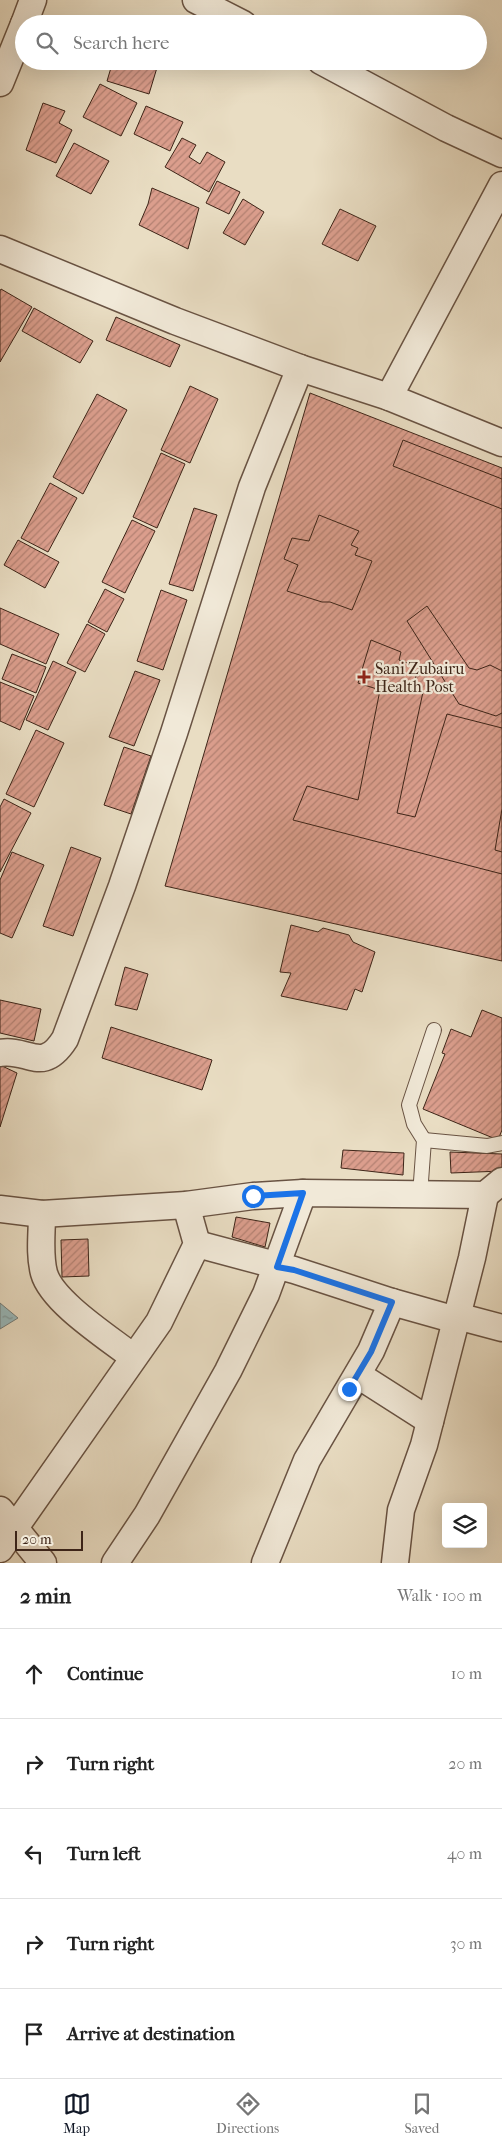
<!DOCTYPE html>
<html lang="en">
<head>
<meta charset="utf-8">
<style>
  :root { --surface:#fff; --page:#f6f6f6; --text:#222; --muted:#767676; --line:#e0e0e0; --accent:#111827 }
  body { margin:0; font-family:"IM FELL French Canon",serif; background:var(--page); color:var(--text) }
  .controls { position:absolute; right:15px; bottom:15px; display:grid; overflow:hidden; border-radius:5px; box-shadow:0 5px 20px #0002 }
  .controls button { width:45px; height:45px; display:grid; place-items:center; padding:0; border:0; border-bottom:1px solid var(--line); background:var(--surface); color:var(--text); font:25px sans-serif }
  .scale { position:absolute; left:15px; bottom:12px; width:68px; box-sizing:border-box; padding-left:5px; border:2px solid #3e2518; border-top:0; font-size:14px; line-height:18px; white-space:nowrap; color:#3e2518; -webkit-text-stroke:4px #f1e9d8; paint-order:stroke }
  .stop { position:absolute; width:15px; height:15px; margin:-11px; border:4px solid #1a73e8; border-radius:50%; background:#fff }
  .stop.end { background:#1a73e8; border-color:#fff; box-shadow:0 1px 5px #0008 }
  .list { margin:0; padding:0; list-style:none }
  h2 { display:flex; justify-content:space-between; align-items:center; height:65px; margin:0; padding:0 20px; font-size:21px }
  h2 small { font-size:16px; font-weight:400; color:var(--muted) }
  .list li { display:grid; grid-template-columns:32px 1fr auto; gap:15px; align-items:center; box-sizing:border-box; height:90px; padding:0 20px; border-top:1px solid var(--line) }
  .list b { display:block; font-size:19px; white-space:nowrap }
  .list em { font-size:16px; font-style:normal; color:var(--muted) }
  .icon { flex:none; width:28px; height:28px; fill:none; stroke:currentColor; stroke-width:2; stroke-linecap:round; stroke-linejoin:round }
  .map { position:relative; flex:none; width:502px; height:1563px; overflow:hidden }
  .search { position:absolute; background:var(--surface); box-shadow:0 5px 20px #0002; left:15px; right:15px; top:15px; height:55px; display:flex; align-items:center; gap:12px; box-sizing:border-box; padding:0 18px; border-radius:28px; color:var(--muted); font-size:19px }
  .sheet { height:515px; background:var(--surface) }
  nav { display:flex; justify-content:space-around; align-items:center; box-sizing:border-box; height:70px; border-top:1px solid var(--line); background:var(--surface); font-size:14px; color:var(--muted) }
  nav a { display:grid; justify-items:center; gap:2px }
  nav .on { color:var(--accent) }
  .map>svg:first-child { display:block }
  .water { fill:url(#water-ripples); stroke:#757e7a }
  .building { fill:url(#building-hatch); stroke:#3e2518 }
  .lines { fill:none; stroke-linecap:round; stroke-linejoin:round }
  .lane-casing { stroke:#695343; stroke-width:16 }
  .street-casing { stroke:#695343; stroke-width:29 }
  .lane { stroke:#f1e9d8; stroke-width:14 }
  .street { stroke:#f1e9d8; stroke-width:26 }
  .route { stroke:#1a73e8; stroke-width:6 }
  .poi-dot { fill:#8f2418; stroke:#f1e9d8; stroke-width:2 }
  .labels { text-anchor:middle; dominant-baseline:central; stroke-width:4.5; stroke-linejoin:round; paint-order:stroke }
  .poi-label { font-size:16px; fill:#3e2518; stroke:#f1e9d8; text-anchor:start }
</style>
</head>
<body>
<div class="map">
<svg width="502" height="1563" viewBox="0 0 502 1563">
  <defs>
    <pattern id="water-ripples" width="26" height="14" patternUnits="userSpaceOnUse" patternTransform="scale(1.25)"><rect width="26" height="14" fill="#9ababc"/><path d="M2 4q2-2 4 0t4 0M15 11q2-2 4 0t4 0" fill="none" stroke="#7f9798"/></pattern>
    <pattern id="building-hatch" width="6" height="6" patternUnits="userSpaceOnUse" patternTransform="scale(1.25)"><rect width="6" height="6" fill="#db9e8d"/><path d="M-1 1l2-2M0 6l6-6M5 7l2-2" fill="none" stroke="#b38172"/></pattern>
  </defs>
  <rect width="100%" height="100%" fill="#e9ddc3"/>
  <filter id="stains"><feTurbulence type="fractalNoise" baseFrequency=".004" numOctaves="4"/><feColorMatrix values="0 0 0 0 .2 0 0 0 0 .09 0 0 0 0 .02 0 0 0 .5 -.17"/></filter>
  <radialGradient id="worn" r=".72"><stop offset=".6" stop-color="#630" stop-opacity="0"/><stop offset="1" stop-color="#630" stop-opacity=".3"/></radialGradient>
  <path class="water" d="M0 1303 18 1318 0 1329Z"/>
  <g class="building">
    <path d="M113 61H159L149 94 107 81Z"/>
    <path d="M100 84 137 103 121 136 83 117Z"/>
    <path d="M43 103 65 111 59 123 72 130 56 163 26 150Z"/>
    <path d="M146 106 183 122 170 151 134 134Z"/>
    <path d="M182 138 196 145 189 157 200 164 207 152 225 162 209 192 165 167Z"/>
    <path d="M74 143 109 161 91 194 56 176Z"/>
    <path d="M217 181 240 192 229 214 206 203Z"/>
    <path d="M152 188 199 208 188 249 139 225 148 204Z"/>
    <path d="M243 199 264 212 245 245 223 233Z"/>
    <path d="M340 209 376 226 358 261 322 244Z"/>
    <path d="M1 289 32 307 0 362V291Z"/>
    <path d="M34 308 93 341 80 363 22 331Z"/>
    <path d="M116 317 180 345 170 367 106 340Z"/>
    <path d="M190 386 218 399 190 463 161 450Z"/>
    <path d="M310 393 502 468V961L165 886Z"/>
    <path d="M97 394 127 410 83 494 53 477Z"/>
    <path d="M403 440 502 479V509L393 466Z"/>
    <path d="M161 453 185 464 157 528 133 517Z"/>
    <path d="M50 483 77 498 48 552 21 538Z"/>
    <path d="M194 508 217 515 193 591 169 584Z"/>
    <path d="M319 515 359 531 351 545 358 548 355 555 372 561 352 610 330 602H322L287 591 298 565 284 559 292 538 309 541Z"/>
    <path d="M132 520 155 531 125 593 102 582Z"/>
    <path d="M18 540 59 562 45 588 4 565Z"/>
    <path d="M105 589 124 599 107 632 88 622Z"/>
    <path d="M161 590 187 600 163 670 137 661Z"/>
    <path d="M427 606 469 668 477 670 490 665 502 671V713L496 716 459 704 407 621Z"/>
    <path d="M0 608 59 634 46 664 0 644Z"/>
    <path d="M87 624 105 634 85 672 67 663Z"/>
    <path d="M371 640 401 652 399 660 419 667 412 688 423 692 397 813 415 817 447 714 502 728V809L495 850 502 852V874L293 820 307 786 358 800 380 690 358 683Z"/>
    <path d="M12 654 46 667 36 693 2 679Z"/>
    <path d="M53 661 76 672 48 730 26 720Z"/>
    <path d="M135 671 160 680 134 746 109 737Z"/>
    <path d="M0 682 34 696 20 730 0 721Z"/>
    <path d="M36 730 64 743 34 807 6 794Z"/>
    <path d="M124 747 151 756 131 814 104 805Z"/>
    <path d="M4 799 31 813 0 872V807Z"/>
    <path d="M71 847 101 858 73 936 43 926Z"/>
    <path d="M12 852 44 865 12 938 0 933V880Z"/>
    <path d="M291 925 318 932 323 928 349 935 353 942 375 952 362 992 355 989 347 1010 281 996 291 973 280 972Z"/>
    <path d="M125 967 148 974 137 1010 115 1005Z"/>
    <path d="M0 1000 41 1009 34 1041 0 1033Z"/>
    <path d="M482 1010 502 1018V1130L498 1140 423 1109 445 1054 442 1053 451 1029 471 1037Z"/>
    <path d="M111 1027 212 1060 202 1090 102 1058Z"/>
    <path d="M0 1065 17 1073 0 1127Z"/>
    <path d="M343 1150 404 1153 403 1175 341 1168Z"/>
    <path d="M450 1152 502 1154V1171L451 1173Z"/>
    <path d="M236 1217 270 1223 265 1247 232 1237Z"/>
    <path d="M88 1239 89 1276 62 1277 61 1240Z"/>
  </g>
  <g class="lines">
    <g class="lane-casing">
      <g id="lane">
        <path d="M424 1140 487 1146 502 1143"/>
        <path d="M420 1195 424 1140 414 1124 409 1105 434 1030"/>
      </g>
    </g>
    <g class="street-casing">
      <g id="street">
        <path d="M196 0 243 24"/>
        <path d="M24 24 33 0"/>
        <path d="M321 61 446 128 502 154"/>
        <path d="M0 83 24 24"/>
        <path d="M0 249 175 321 300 368 389 397 502 443"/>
        <path d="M389 397 502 185"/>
        <path d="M0 1053C29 1048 42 1075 65 1039L122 886 174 733 252 487 300 368"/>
        <path d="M0 1209 42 1214 186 1205 253 1196 303 1193 485 1195 502 1181"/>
        <path d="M42 1214C42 1233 39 1254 44 1273 52 1302 109 1338 133 1357"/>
        <path d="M197 1244 294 1270 392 1302 456 1320"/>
        <path d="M457 1316 502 1328"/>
        <path d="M358 1375 430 1421"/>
        <path d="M0 1510 43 1563"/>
        <path d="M0 1549 159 1322 197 1244 186 1205"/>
        <path d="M115 1563 147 1515 228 1371 266 1294 303 1193"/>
        <path d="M265 1563 307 1460 371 1351 392 1302"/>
        <path d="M395 1563 401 1510 424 1445 472 1258 485 1195"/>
      </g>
    </g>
    <use href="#lane" class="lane"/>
    <use href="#street" class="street"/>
  </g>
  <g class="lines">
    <path class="route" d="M253 1196 303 1193 277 1267 294 1270 392 1302 371 1352 349 1389"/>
  </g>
  <path class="poi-dot" d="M361.5 669.5h5v5h5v5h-5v5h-5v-5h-5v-5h5z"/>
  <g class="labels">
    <g class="poi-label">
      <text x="375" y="668">Sani Zubairu<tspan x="375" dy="18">Health Post</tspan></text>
    </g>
  </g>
  <rect width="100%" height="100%" filter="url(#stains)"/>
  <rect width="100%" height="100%" fill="url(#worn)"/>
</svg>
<div class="controls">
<button><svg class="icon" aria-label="layers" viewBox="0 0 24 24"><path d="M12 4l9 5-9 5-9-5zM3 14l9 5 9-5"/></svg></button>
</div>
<div class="scale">20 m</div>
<div class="stop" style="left:253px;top:1196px"></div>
<div class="stop end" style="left:349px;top:1389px"></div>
<div class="search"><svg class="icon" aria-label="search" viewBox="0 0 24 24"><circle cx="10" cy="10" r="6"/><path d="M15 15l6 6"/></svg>Search here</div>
</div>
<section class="sheet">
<h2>2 min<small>Walk · 100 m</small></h2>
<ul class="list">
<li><svg class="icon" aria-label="ahead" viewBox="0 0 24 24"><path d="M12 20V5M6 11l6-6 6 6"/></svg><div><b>Continue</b></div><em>10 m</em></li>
<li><svg class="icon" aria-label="right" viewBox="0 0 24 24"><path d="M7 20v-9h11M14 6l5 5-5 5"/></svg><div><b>Turn right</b></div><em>20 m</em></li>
<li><svg class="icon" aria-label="left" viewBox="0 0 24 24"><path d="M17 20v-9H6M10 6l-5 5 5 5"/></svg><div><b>Turn left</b></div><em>40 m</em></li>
<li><svg class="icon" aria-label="right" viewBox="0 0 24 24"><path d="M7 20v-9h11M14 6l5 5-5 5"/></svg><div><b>Turn right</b></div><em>30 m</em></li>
<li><svg class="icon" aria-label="arrive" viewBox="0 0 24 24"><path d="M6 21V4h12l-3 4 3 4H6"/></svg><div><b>Arrive at destination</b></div></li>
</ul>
</section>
<nav>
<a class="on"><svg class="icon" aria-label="map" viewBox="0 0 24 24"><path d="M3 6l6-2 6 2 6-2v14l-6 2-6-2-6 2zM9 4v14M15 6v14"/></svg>Map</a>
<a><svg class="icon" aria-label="directions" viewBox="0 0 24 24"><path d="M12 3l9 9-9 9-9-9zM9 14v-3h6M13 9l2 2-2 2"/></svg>Directions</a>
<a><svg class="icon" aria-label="saved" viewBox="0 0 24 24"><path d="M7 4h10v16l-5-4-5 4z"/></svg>Saved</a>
</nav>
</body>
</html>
